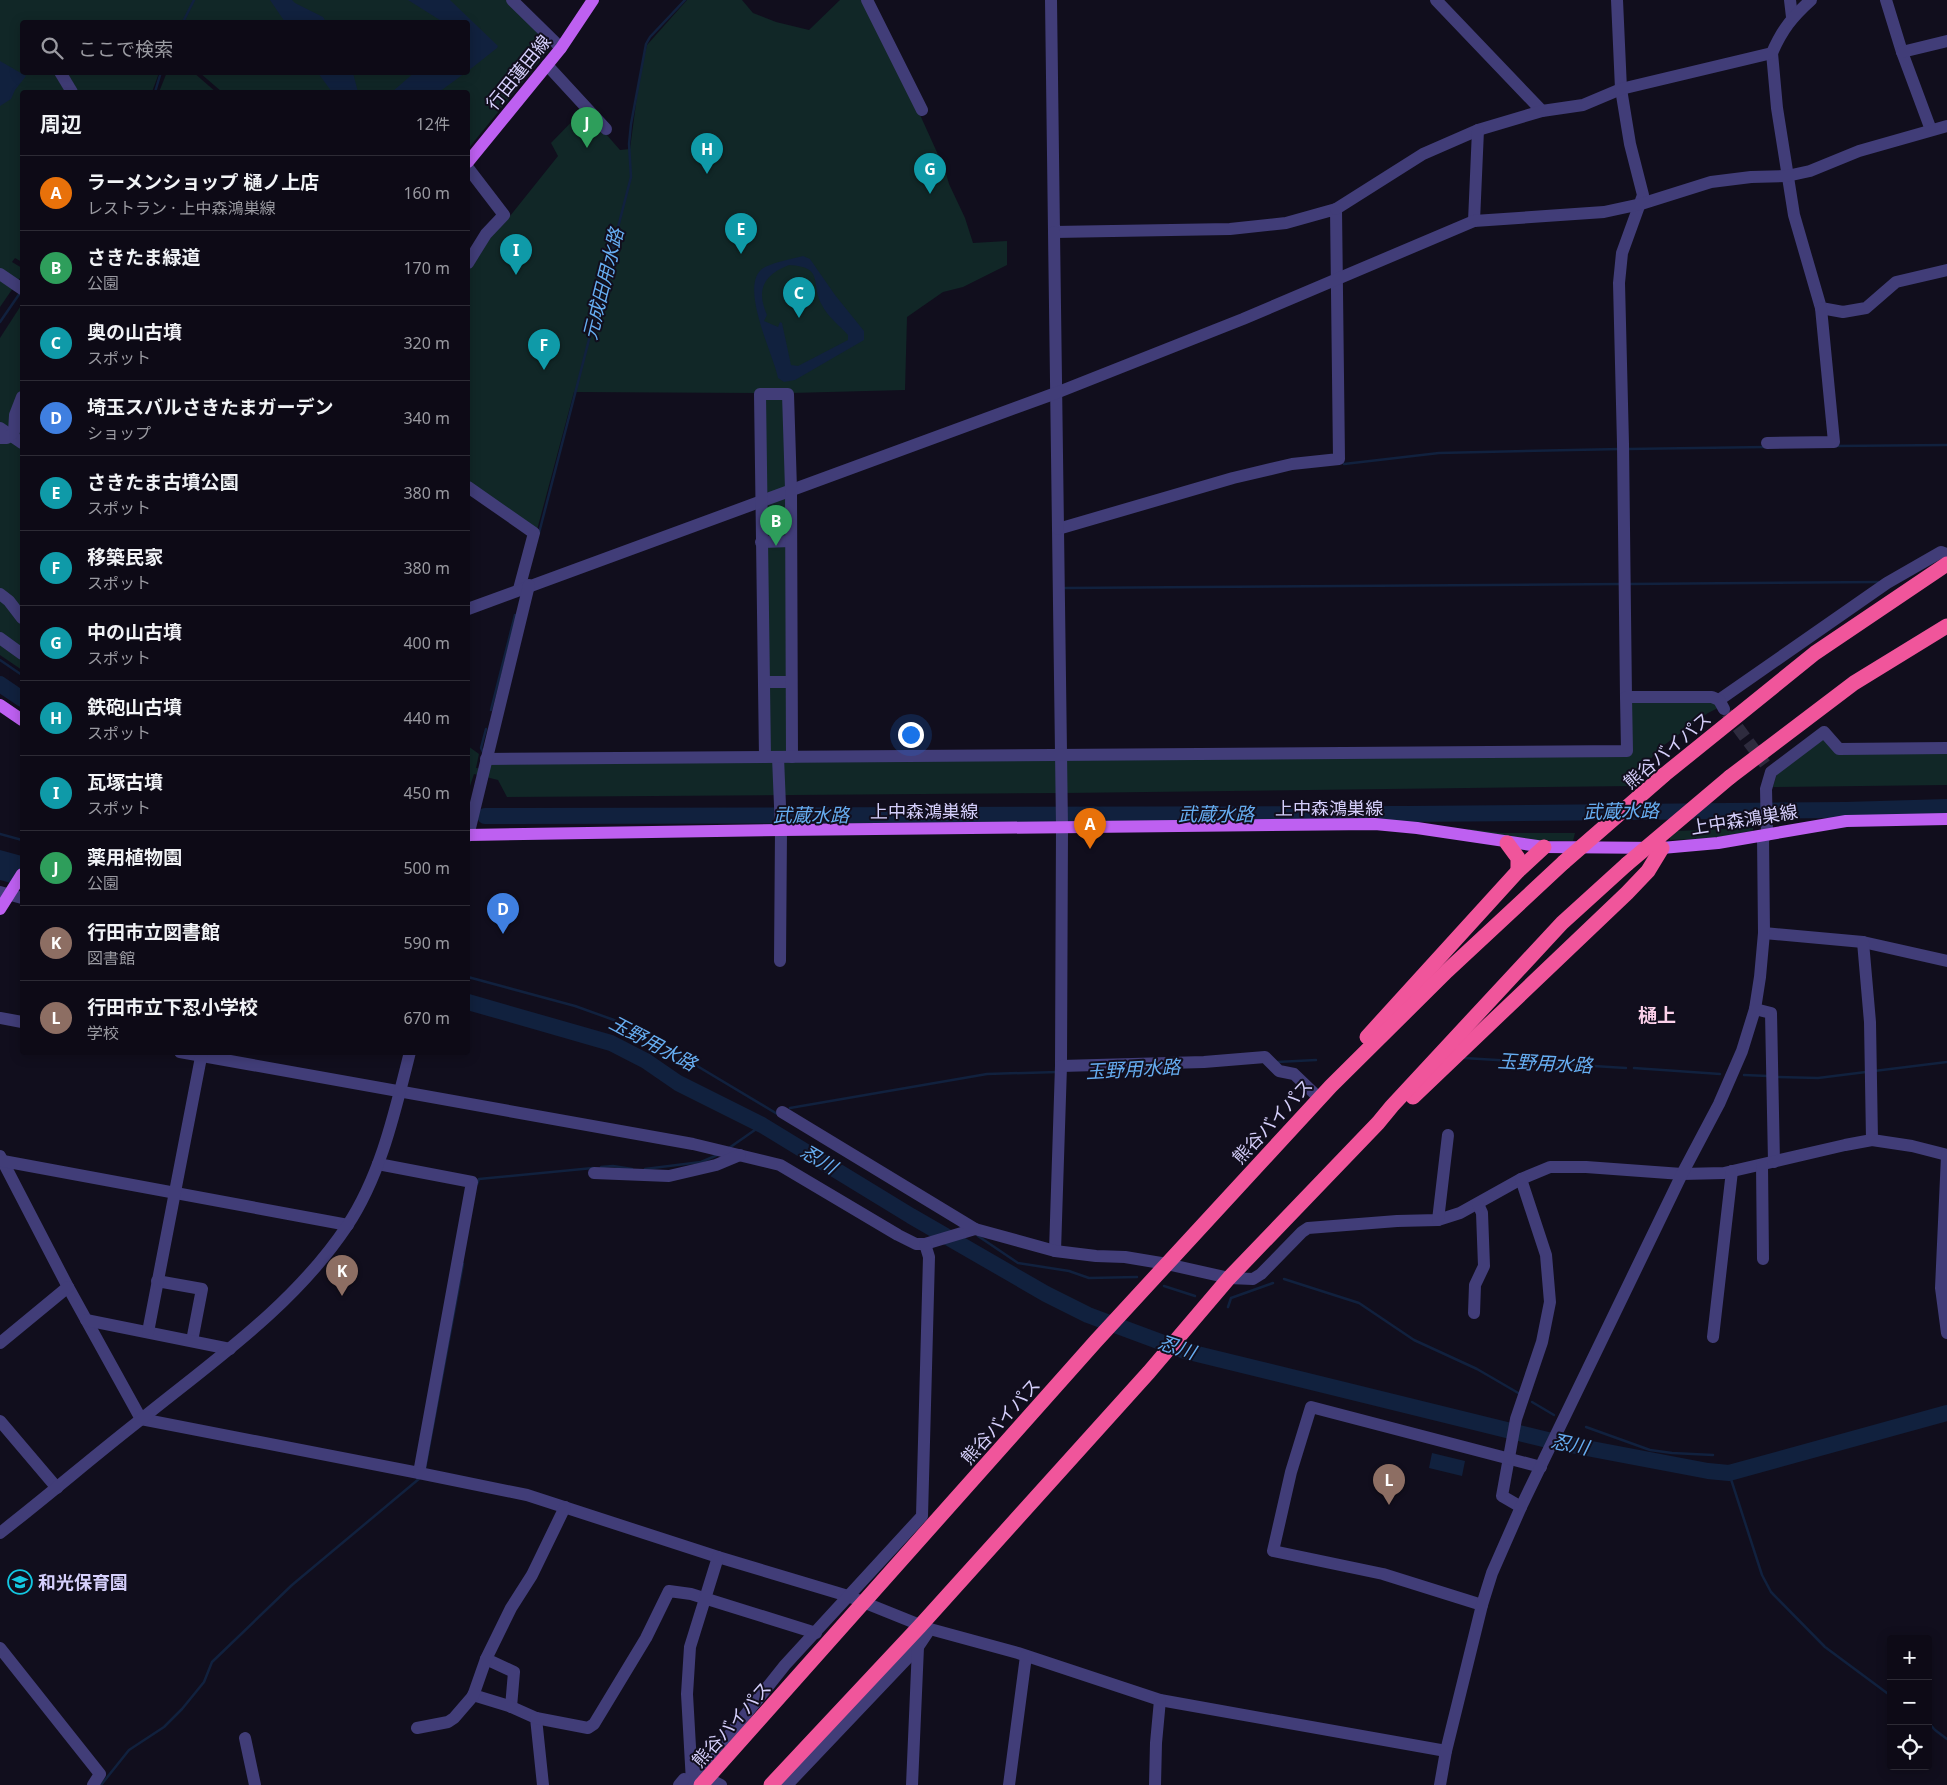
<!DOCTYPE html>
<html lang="ja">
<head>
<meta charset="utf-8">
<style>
  :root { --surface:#0d0a16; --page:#16131f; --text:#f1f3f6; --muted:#9a9aa1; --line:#2d2b35; --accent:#14c7e1 }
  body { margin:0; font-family:"Noto Sans","Noto Sans JP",sans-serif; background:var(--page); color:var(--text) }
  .controls { position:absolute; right:15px; bottom:15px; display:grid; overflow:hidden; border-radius:5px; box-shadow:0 2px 12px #0003 }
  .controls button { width:45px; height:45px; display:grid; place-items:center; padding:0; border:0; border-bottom:1px solid var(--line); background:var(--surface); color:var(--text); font:25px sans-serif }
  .you { position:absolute; left:910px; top:734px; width:18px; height:18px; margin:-12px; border:4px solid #fff; border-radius:50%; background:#1a73e8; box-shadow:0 0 0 8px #1a73e833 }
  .badge { display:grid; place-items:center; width:32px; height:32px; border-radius:50%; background:var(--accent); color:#fff; font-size:16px; font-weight:700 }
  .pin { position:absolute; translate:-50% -41px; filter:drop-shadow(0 1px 2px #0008) }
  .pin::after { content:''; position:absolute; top:26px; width:18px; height:15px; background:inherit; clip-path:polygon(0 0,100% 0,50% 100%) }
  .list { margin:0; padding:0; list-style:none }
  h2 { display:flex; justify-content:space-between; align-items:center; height:65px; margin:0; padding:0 20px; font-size:21px }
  h2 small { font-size:16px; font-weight:400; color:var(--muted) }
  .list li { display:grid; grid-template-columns:32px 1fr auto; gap:15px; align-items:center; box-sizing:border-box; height:75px; padding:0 20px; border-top:1px solid var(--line) }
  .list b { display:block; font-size:19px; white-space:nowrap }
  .list p { margin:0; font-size:16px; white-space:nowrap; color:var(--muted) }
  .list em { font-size:16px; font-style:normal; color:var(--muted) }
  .icon { flex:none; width:28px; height:28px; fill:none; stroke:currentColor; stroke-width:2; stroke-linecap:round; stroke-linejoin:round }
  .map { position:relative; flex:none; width:1947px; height:1785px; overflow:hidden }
  .search { position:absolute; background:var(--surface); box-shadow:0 2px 12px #0003; left:20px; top:20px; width:450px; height:55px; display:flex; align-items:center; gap:12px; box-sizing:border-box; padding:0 18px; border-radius:5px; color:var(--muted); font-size:19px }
  .panel { position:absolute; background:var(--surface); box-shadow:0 2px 12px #0003; left:20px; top:90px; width:450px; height:965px; border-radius:5px }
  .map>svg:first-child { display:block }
  .green { fill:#112727 }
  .water { fill:#11213e; fill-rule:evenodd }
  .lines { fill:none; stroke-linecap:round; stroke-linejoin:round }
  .stream { stroke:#11213e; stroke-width:2.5 }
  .river { stroke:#11213e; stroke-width:16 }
  .minor-tunnel { stroke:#2e2b3e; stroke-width:12; stroke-dasharray:12 6; stroke-linecap:butt }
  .minor { stroke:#413d78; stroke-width:12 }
  .major { stroke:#be60f1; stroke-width:12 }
  .highway { stroke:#f0559b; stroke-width:15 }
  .highway-bridge { stroke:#f0559b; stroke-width:15 }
  .labels { text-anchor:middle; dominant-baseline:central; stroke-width:4; stroke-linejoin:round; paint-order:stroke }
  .street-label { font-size:18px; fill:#d5cffb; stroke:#110e1d }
  .poi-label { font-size:18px; font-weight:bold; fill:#d5cffb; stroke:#110e1d; text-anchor:start }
  .water-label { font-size:19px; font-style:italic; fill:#66adf1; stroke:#110e1d }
  .neighbourhood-label { font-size:19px; font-weight:bold; fill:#fbd0ea; stroke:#110e1d }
</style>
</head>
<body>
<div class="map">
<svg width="1947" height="1785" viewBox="0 0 1947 1785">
  <rect width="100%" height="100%" fill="#110e1d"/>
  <g class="green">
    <path d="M0 0H507L552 46 468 149V92H222L200 73 468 72V22H22V72L159 73 152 92H22V262L15 258 12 262 22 268V275L0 307Z"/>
    <path d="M687 0H742L753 13 776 22 809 30 840 0H865L892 53 945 170 949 184 965 218 973 243 1007 241V265L963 287 943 292 907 317 905 390 791 393 795 759 1627 753 1629 701H1713L1718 708 1708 713 1656 751 1634 786 1065 793 507 797 498 780 474 774 468 792V746L479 754 476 768 488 769 490 762 761 760 758 393 574 392 537 530 468 485V268L489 234 510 216 558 156 551 143 584 109 620 150 630 149 640 73 647 45Z"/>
    <path d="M167 72 194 73 216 92H159Z"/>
    <path d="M22 304V670L0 655V338Z"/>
    <path d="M1819 738 1827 740 1838 752 1947 751V785L1773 787 1777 773Z"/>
    <path d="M1753 828V831L1713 838 1670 840V836L1675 831Z"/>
    <path d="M1469 829 1501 833H1575L1573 841 1531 840 1469 831Z"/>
  </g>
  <g class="water">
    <path d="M270 0H292L295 3 323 17 326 22H285Z"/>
    <path d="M408 0H450L498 46 497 48 468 71V22H443Z"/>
    <path d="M0 61 26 76 15 90 11 99 0 106Z"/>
    <path d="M415 72H465V73L439 92H392Z"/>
    <path d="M318 73H353L358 92H332Z"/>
    <path d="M803 256 810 259 835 295 864 331V340L795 380 784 382 778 378C774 355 736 282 765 267 776 262 791 259 803 256ZM789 265C825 267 810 283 822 305 826 315 841 327 848 335V340L798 366 791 365 782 323 780 322 778 327 764 321 767 315C756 290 763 275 789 265Z"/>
    <path d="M0 850 22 856V886L0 880Z"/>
    <path d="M1432 1453 1465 1461 1462 1476 1429 1468Z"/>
  </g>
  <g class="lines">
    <g class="stream">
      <path d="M183 22 194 0"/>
      <path d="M155 92 161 72"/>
      <path d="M0 322 20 293"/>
      <path d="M1835 446 1947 445"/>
      <path d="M1628 449 1765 447"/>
      <path d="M1344 464 1439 453 1620 449"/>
      <path d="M539 533 631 177 629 144 631 124 646 44 650 37 685 0"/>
      <path d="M1629 584 1879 582"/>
      <path d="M1065 588 1621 584"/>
      <path d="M0 660 22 675"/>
      <path d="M491 710 515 615"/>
      <path d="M483 752 481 748 486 729"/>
      <path d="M0 834 22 840"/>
      <path d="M468 977 575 1006 614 1020 652 1039 779 1115"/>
      <path d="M1464 1058 1626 1068"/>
      <path d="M1277 1062 1316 1060"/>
      <path d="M1634 1068 1720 1074"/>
      <path d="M1874 1071 1947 1062"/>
      <path d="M1744 1075 1768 1076"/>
      <path d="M1777 1077 1818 1078 1866 1072"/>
      <path d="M790 1108 987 1074 1057 1072"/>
      <path d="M729 1148 762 1125"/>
      <path d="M601 1167 613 1166 632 1169"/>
      <path d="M645 1169 701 1162 720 1154"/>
      <path d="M477 1184 479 1179 593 1168"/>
      <path d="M978 1236 1018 1263 1069 1271 1089 1278 1137 1277"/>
      <path d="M1284 1279 1359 1303 1414 1340 1477 1369 1520 1394"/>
      <path d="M1164 1286 1195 1296"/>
      <path d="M1228 1307 1231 1298 1273 1283"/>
      <path d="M1532 1402 1554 1415"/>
      <path d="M1586 1427 1650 1450 1672 1453 1713 1455"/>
      <path d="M425 1469 463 1264"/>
      <path d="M1729 1473 1762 1575 1771 1592 1825 1647 1891 1696"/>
      <path d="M1928 1722 1935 1730 1947 1739"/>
      <path d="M101 1785 129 1750 164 1727 182 1709 204 1682 212 1662 292 1585 420 1478"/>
    </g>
    <g class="river">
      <path d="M0 684 22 699"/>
      <path d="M485 816 1407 814 1845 810 1947 807"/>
      <path d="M468 1002 611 1043 646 1061 678 1083 762 1125 911 1216 1046 1294 1088 1315 1185 1351 1560 1443 1708 1471 1729 1473 1947 1413"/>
    </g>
    <path class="minor-tunnel" d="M1727 713 1765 764"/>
    <g class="minor">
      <path d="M512 0 561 48"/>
      <path d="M867 0 922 110"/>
      <path d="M1051 0 1054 232 1230 229 1286 223 1336 209 1339 459 1292 464 1233 478 1058 529 1062 827 1061 1066 1055 1251"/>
      <path d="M1436 0 1542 111"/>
      <path d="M1617 0 1621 89 1630 144 1643 195 1622 253 1619 283 1623 444 1626 697"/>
      <path d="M1790 0 1792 17"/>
      <path d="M1886 0 1902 52 1931 130"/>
      <path d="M1902 52 1947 41"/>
      <path d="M1772 53 1777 108 1794 215 1821 308 1843 312 1866 308 1896 282 1947 270"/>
      <path d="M547 65 606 129"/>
      <path d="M60 72 72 92"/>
      <path d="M468 168 504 215 486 234 468 263"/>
      <path d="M1336 209 1423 154 1478 130 1542 111 1583 105 1621 89 1772 53C1782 30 1792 17 1811 0"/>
      <path d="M1474 221 1478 130"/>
      <path d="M1054 232 1058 529"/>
      <path d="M0 274 22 289"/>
      <path d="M0 428 22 443"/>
      <path d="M0 438H7L14 432 15 415 22 397"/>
      <path d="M1767 443 1834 442 1821 308"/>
      <path d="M468 487 534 533 519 589"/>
      <path d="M761 542 791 541"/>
      <path d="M0 594 9 601 22 618"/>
      <path d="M468 609 1056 393 1243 319 1474 221 1604 212 1641 204 1711 182 1751 177 1787 176 1810 171 1859 151 1947 126"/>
      <path d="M0 638 22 654"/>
      <path d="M764 682H791"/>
      <path d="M1719 700 1887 583 1941 552 1947 554"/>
      <path d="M765 757 760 394H788L791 489 792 757"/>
      <path d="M778 757 781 830 780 961"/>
      <path d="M486 759 1627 751 1626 697H1712L1719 700 1724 709"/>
      <path d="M1767 835 1766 789 1771 772 1824 732 1839 749 1947 748"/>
      <path d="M468 836 529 585"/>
      <path d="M0 892 22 898"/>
      <path d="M1764 933 1863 942 1947 961"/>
      <path d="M1863 942 1870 1022 1872 1140"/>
      <path d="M1755 1009 1771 1013 1774 1162"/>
      <path d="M0 1018 22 1022"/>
      <path d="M180 1052 693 1144 780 1165 898 1235 916 1244H925L975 1229 1055 1251 1096 1256 1125 1257 1167 1264 1229 1278 1253 1279 1261 1274 1302 1232 1308 1228 1397 1221 1438 1220 1460 1213 1521 1179 1550 1167H1586L1682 1174 1724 1173 1845 1145 1872 1140 1912 1146 1947 1155"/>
      <path d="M1061 1066 1204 1062 1265 1057 1279 1071 1294 1074 1319 1098"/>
      <path d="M782 1112 975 1229"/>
      <path d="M0 1156 68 1287 141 1419 419 1473 472 1182 378 1164"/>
      <path d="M1947 1156 1941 1288 1947 1333"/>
      <path d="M3 1161 348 1225"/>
      <path d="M1762 1165 1763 1259"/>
      <path d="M594 1173 669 1176 716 1165 740 1155"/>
      <path d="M1521 1179 1546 1255 1550 1302 1542 1342 1516 1419 1502 1496 1521 1507"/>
      <path d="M1438 1220 1448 1135"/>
      <path d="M157 1281 202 1289 192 1341"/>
      <path d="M1474 1313 1475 1285 1484 1266 1482 1213 1478 1204"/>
      <path d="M86 1320 230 1349"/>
      <path d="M148 1332 202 1052"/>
      <path d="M1713 1337 1732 1171"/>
      <path d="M0 1343 68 1287"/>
      <path d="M0 1421 57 1488"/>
      <path d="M419 1473 527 1495 718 1557 848 1596 930 1629 1018 1653 1160 1700 1446 1751"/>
      <path d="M0 1533C49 1495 95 1455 144 1417 216 1359 295 1304 347 1226 381 1175 395 1111 410 1052"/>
      <path d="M1482 1605 1383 1574 1273 1551 1291 1472 1311 1407 1541 1467"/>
      <path d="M0 1648 100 1774 93 1785"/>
      <path d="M486 1659 514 1672 511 1707"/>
      <path d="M473 1695 509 1706 536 1718 543 1785"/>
      <path d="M536 1718 588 1728 594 1724 646 1638 669 1591 691 1594 816 1633"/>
      <path d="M417 1728 448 1722 454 1718 473 1696 486 1659 511 1608 532 1575 565 1507"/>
      <path d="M245 1738 255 1785"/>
      <path d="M713 1781 721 1785"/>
      <path d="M692 1782 785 1665 922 1516 929 1257 925 1244"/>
      <path d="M691 1783 692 1782 687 1694 690 1647 718 1557"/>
      <path d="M679 1785 684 1779"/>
      <path d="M787 1785 918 1647"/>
      <path d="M912 1785 918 1647 930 1629"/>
      <path d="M1009 1785 1026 1656"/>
      <path d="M1155 1785 1156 1743 1160 1700"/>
      <path d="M1440 1785 1446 1751 1482 1605 1492 1573 1521 1507 1682 1174 1719 1104 1742 1051 1755 1009 1760 977 1764 933 1763 836"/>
    </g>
    <g class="major">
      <path d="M468 162 561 48 593 0"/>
      <path d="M0 705 22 720"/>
      <path d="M468 835 781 830 1375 824 1417 828 1544 847 1662 848 1718 843 1846 821 1947 819"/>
      <path d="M0 909 22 874"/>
    </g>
    <g class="highway">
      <path d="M1664 775 1815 653 1947 564"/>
      <path d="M1730 777 1854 683 1947 626"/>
      <path d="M1507 843 1518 858V871"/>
      <path d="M1367 1037 1518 871 1544 847"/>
      <path d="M1413 1097 1627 893 1648 871 1662 848"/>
      <path d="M701 1785 1096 1341 1331 1086 1447 971 1564 862"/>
      <path d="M771 1785 920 1626 1149 1372 1229 1278 1378 1123 1392 1106 1562 923 1627 864"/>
    </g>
    <g class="highway-bridge">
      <path d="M1564 862 1664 775"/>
      <path d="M1627 864 1730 777"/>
    </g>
  </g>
  <defs>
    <g id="school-ring" transform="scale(1.25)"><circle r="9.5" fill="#110e1d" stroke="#14c7e1" stroke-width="1.5"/><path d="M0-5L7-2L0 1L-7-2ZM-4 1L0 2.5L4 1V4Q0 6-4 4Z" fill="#14c7e1"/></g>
  </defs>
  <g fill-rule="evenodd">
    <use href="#school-ring" x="20" y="1582"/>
  </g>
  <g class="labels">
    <g class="street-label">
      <text transform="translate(518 72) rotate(-51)">行田蓮田線</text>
      <text transform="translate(1667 750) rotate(-40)">熊谷バイパス</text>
      <text x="1329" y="808">上中森鴻巣線</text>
      <text x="924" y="811">上中森鴻巣線</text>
      <text transform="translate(1744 819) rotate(-9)">上中森鴻巣線</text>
      <text transform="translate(1272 1121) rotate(-47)">熊谷バイパス</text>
      <text transform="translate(1000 1421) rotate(-48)">熊谷バイパス</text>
      <text transform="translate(731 1724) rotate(-48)">熊谷バイパス</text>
    </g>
    <g class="poi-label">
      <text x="38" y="1582">和光保育園</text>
    </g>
    <g class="water-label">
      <text transform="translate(603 284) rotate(-76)">元成田用水路</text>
      <text transform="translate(1621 811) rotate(-1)">武蔵水路</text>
      <text x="1216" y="814">武蔵水路</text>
      <text x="811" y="815">武蔵水路</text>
      <text transform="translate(653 1043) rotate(28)">玉野用水路</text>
      <text transform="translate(1545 1063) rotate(3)">玉野用水路</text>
      <text transform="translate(1133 1069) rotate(-3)">玉野用水路</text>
      <text transform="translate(819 1159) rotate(31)">忍川</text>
      <text transform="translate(1177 1347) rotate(18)">忍川</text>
      <text transform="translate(1570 1444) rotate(12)">忍川</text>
    </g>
    <g class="neighbourhood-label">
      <text x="1657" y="1015">樋上</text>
    </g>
  </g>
</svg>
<div class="controls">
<button>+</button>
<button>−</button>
<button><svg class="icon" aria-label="locate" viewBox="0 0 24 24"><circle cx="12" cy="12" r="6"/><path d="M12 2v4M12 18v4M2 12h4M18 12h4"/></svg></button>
</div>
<div class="you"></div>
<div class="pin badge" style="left:1090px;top:849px;background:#e8710a">A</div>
<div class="pin badge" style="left:776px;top:546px;background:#2e9e5b">B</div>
<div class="pin badge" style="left:799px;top:318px;background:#0f9aa8">C</div>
<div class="pin badge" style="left:503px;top:934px;background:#3f7fe0">D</div>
<div class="pin badge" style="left:741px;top:254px;background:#0f9aa8">E</div>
<div class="pin badge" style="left:544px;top:370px;background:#0f9aa8">F</div>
<div class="pin badge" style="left:930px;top:194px;background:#0f9aa8">G</div>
<div class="pin badge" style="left:707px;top:174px;background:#0f9aa8">H</div>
<div class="pin badge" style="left:516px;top:275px;background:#0f9aa8">I</div>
<div class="pin badge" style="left:587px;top:148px;background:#2e9e5b">J</div>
<div class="pin badge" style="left:342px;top:1296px;background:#8d6e63">K</div>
<div class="pin badge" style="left:1389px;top:1505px;background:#8d6e63">L</div>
<div class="search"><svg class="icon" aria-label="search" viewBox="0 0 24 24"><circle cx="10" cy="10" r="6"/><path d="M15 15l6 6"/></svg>ここで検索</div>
<section class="panel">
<h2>周辺<small>12件</small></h2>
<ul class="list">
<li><span class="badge" style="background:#e8710a">A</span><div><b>ラーメンショップ 樋ノ上店</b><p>レストラン · 上中森鴻巣線</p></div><em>160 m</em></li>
<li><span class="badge" style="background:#2e9e5b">B</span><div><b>さきたま緑道</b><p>公園</p></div><em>170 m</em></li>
<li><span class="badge" style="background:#0f9aa8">C</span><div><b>奥の山古墳</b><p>スポット</p></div><em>320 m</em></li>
<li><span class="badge" style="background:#3f7fe0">D</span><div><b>埼玉スバルさきたまガーデン</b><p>ショップ</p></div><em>340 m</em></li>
<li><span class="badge" style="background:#0f9aa8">E</span><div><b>さきたま古墳公園</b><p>スポット</p></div><em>380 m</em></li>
<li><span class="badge" style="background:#0f9aa8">F</span><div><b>移築民家</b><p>スポット</p></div><em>380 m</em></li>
<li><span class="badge" style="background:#0f9aa8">G</span><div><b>中の山古墳</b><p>スポット</p></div><em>400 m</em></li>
<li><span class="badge" style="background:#0f9aa8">H</span><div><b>鉄砲山古墳</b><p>スポット</p></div><em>440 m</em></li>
<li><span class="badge" style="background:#0f9aa8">I</span><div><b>瓦塚古墳</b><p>スポット</p></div><em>450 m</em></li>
<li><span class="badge" style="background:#2e9e5b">J</span><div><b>薬用植物園</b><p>公園</p></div><em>500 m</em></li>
<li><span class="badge" style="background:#8d6e63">K</span><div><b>行田市立図書館</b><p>図書館</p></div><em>590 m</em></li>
<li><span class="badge" style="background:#8d6e63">L</span><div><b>行田市立下忍小学校</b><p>学校</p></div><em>670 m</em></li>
</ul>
</section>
</div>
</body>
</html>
